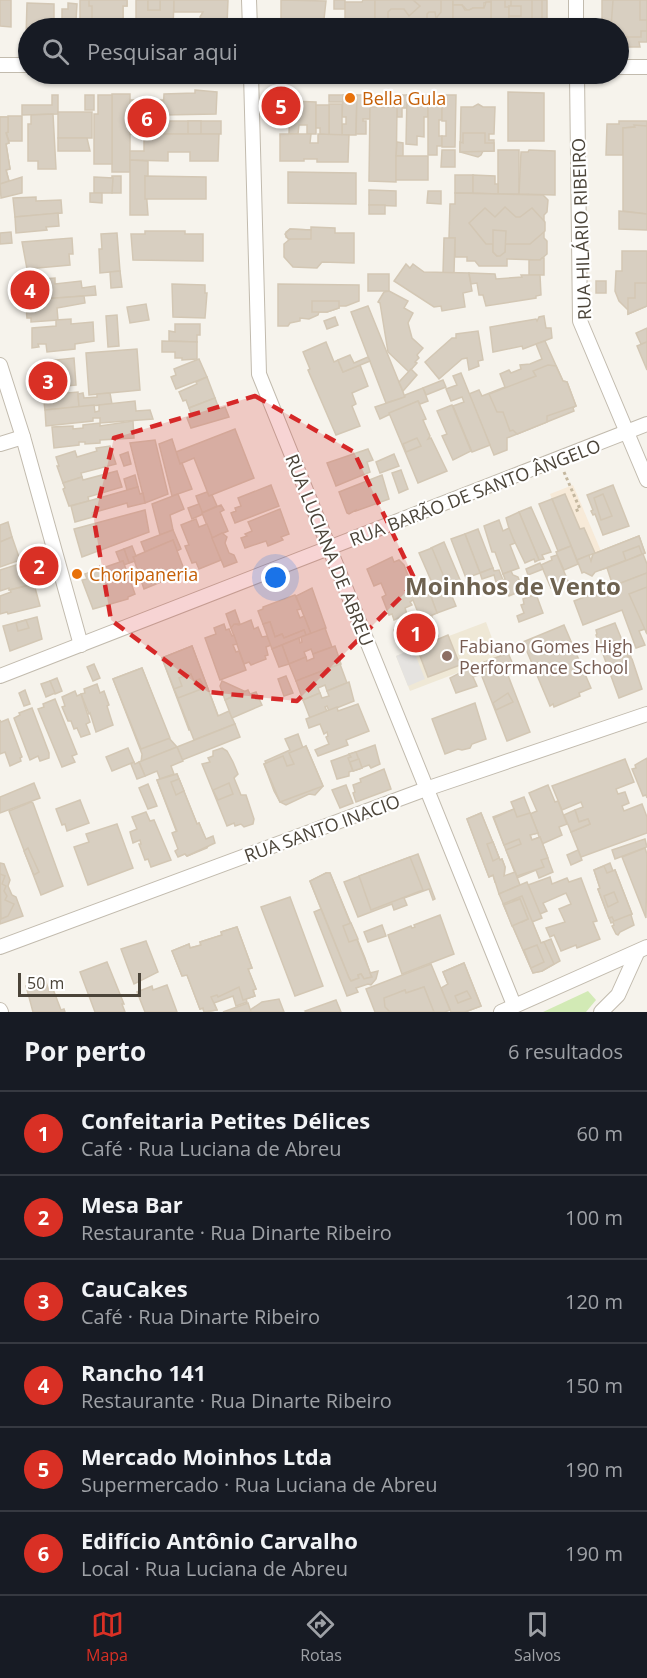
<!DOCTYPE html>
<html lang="pt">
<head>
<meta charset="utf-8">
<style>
  :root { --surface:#171b24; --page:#20242c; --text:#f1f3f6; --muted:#9ea1a6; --line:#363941; --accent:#d93025 }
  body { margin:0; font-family:"Open Sans",sans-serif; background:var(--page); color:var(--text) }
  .scale { position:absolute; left:18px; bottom:15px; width:123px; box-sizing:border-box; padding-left:6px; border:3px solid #4b4439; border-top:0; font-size:16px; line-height:21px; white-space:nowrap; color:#4b4439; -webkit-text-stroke:4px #fff; paint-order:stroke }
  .you { position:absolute; left:276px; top:578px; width:21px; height:21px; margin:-15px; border:4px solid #fff; border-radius:50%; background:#1a73e8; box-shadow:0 0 0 9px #1a73e833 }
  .badge { display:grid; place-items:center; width:39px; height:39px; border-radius:50%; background:var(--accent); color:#fff; font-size:20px; font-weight:700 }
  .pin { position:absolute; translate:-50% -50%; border:3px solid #fff; box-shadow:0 2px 6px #0006 }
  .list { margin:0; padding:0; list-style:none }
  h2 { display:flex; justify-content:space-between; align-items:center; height:78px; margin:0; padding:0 24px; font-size:26px }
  h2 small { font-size:20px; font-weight:400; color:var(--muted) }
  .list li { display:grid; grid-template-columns:39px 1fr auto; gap:18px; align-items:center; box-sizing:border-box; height:84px; padding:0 24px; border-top:2px solid var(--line) }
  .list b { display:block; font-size:22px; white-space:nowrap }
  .list p { margin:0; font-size:20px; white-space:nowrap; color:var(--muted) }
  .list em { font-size:20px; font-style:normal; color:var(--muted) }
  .icon { flex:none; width:33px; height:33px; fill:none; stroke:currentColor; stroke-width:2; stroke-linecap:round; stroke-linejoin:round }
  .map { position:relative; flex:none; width:647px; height:1012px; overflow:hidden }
  .search { position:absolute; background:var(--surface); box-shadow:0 2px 4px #0004; left:18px; right:18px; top:18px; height:66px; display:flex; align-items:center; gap:15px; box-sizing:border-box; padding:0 21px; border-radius:33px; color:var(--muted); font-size:22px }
  .sheet { height:582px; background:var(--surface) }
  nav { display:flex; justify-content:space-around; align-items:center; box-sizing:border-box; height:84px; border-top:2px solid var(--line); background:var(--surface); font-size:16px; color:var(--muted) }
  nav a { display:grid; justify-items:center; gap:3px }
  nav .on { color:var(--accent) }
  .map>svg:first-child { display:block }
  .commercial { fill:#f7ead8 }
  .education { fill:#efe8d6 }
  .green { fill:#d2eab5 }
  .parking { fill:#e5e3e0 }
  .building { fill:#d8cfc1; stroke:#d3c7b4; stroke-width:1.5 }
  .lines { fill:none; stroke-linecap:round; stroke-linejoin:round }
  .street-casing { stroke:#c2bbae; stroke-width:16 }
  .path { stroke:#c4b79f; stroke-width:3; stroke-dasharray:3 3; stroke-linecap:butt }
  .street { stroke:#fff; stroke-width:14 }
  .marked { fill:#d62828; fill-opacity:0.2; stroke:#d62828; stroke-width:4.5; stroke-dasharray:12 8; stroke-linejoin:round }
  .food-dot { fill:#e8710a; stroke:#fff; stroke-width:2 }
  .education-dot { fill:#8d6e63; stroke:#fff; stroke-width:2 }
  .labels { text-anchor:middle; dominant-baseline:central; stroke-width:4.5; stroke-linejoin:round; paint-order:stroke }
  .food-label { font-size:18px; fill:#c56008; stroke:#fff; text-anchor:start }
  .street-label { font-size:18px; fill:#4b4439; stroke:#fff }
  .education-label { font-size:18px; fill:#785e54; stroke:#fff; text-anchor:start }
  .district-label { font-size:24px; font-weight:bold; fill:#6e6250; stroke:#fff }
</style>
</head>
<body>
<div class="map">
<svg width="647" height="1012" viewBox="0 0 647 1012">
  <rect width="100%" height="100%" fill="#f6f3ec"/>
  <path class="commercial" d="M573 485 601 551 577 560 550 494Z"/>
  <path class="education" d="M486 622 499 657 410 691 396 656Z"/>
  <path class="green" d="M588 991 596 1000 586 1012H543Z"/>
  <path class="parking" d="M413 649 425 679 408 686 396 656Z"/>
  <g class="building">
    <path d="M0 0H11V27L0 26Z"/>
    <path d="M80 0H127V6H123V20L101 19 98 20 94 28H80Z"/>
    <path d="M89 0H127V6H123V20H92V6H89Z"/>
    <path d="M136 0H148V10H160V0H174L173 28H136Z"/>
    <rect x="148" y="0" width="12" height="10"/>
    <path d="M174 0H228L227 25H229V28H174V21H203L200 17 203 12H174Z"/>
    <path d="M281 0 326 1 324 19H281Z"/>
    <rect x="334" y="0" width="11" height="9"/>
    <path d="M363 0H375V23H345V2H362Z"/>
    <path d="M375 0H453V24H437L441 28H375Z"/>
    <path d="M413 0H441V12L437 17V24L441 28H388V12L391 9H404L409 16 420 6Z"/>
    <path d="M453 0H491V2L484 3V8H473L468 11 462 5H453Z"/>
    <rect x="491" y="0" width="56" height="28"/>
    <path d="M505 0H542V28H509V7H505Z"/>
    <path d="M511 0H532V28H509V6H511Z"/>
    <path d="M602 0H647V42H639L640 47H618V28H602Z"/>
    <path d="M613 0H647V31H641V37H618V28H611Z"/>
    <rect x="640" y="0" width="7" height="20"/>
    <path d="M486 2H491V28H453V5H462L465 10H469L473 8H484Z"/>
    <path d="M27 3 54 4V28H28V37H26Z"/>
    <path d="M68 3 77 4 76 20H80V28H62V9H68Z"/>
    <rect x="509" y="6" width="12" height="10"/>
    <path d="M429 12H435L437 24 441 28H419V24L427 20V14Z"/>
    <rect x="282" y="26" width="56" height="2"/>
    <path d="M195 90 217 92 216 114 163 115 164 94 195 93Z"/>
    <path d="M508 92 544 93V141H508Z"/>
    <rect x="112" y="94" width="18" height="78"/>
    <path d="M52 95H58V114L22 115V105H52Z"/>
    <rect x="85" y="95" width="9" height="15"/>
    <path d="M98 95H112V164H94V114H98Z"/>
    <rect x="329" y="95" width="14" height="7"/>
    <path d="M343 95H357L356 135H342V124H346V117H342Z"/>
    <path d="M357 95H370V119H363V121H366V134H356Z"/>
    <path d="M397 95H407V108H402V117H397Z"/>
    <path d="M407 95H428V117H424V137L417 136V145L406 144Z"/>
    <path d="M428 95H442V120H439V136H442V146H437V155H428Z"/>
    <path d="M442 95H456L455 147H442V136H446V121H442Z"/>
    <rect x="130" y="100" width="33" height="34"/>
    <path d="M276 101H289V121H279V112H276Z"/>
    <path d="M290 101 316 102V134H307V125H299L298 134H289Z"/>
    <rect x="329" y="104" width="13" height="31"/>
    <path d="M478 104 483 107H495L494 134H489V140H494V151H483L481 155 478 157 460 152 461 107H473Z"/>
    <path d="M316 105H329V135L320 134V128H316Z"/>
    <path d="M370 107H397L396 182 369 181Z"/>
    <rect x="58" y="112" width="34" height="26"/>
    <path d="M53 114 56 169H38V161H28V124H31V115Z"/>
    <path d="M8 116H22V141H9L6 133 8 132Z"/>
    <path d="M0 117H8V132L6 133 9 143 6 144 10 169 6 170 9 181 0 184Z"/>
    <path d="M0 117H8V132L6 133 9 143 6 144 10 169 6 170 9 181 0 184Z"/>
    <rect x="130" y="121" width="11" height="13"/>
    <rect x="163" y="121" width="58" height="13"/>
    <rect x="188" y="121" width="13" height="13"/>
    <path d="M619 121H647V126L623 128V155H606L607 124H619Z"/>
    <path d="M634 125 647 126V214L623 211V128L635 127Z"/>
    <path d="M463 133H485V143H494V151L460 152V142L463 143Z"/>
    <path d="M144 134H219L218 161H190V152H168V161L130 160V151H144Z"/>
    <path d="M280 134H311L310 143H318V134L349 135 348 162H317V159H304V161H280Z"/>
    <path d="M58 138H87L90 151H58Z"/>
    <path d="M397 142 403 143V156H396Z"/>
    <path d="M442 150H455V167H441Z"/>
    <rect x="498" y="150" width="21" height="44"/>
    <path d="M529 150 555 151V195L519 194 521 152H528Z"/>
    <rect x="396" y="156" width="32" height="24"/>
    <path d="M130 160 148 161V177L145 176 148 215H130Z"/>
    <path d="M288 172 356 173V204L288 203Z"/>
    <rect x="455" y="175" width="18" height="18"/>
    <path d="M473 175 495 176V184H498V194L473 193Z"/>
    <rect x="112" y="176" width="9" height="17"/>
    <path d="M145 176 206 177V199H145Z"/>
    <path d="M22 177V193L1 198 0 184Z"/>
    <path d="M94 177 113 178 112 193H94Z"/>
    <path d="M369 190 396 191V206L369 205Z"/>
    <path d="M428 191H441V204L427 203Z"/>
    <path d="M90 193H102V203L90 202Z"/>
    <path d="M455 193 543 195 548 200 547 212 544 215V238L547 241V254L540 260 507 259V266H479L475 261H467V257H455V238H449L450 204H455Z"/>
    <path d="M36 197V201L61 200 62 213 15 217 13 198Z"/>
    <rect x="369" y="205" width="16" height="9"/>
    <path d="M505 207 516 217H520L532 208 545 222V231L530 244H505V252L497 256 493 252V244H486L469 223 485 208 495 217Z"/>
    <path d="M619 211 647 214V230L619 229Z"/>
    <path d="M58 213 59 226 46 227 47 230 16 233 15 217Z"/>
    <path d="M311 227 335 228V233H354V263L322 262 317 268 293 267 284 257V244L290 239 286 237V232L290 229 311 230Z"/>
    <path d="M290 229 311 230V239H288L285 234Z"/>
    <path d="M493 230 506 231 505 252 500 256H497L493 252Z"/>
    <path d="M145 231H185V234H203V261L133 260 131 234H145Z"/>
    <path d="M11 232 12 243 0 244V233Z"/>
    <path d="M117 233 120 271 100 273 99 249H102L101 234Z"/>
    <path d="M72 238 73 254H69L70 265 27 269 22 242Z"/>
    <path d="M444 238H455L454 273H443Z"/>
    <path d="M622 251H647V306L628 314V310L619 301 615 291 616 271H622Z"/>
    <path d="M542 258H544V275H529V260H540Z"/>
    <path d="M406 264 410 268 413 264 424 272 469 273 472 291 463 293 465 307 442 311 441 306 434 307 394 281Z"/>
    <path d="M120 271 122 287 111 288 110 272Z"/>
    <path d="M469 273 495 274 496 279 522 277 521 275H540L541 295 536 296V298L486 306 483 295H479L477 283 471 284Z"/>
    <rect x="368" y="274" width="21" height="17"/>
    <path d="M55 278V284L81 281 82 288 95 286 96 295 29 300V295H26L25 285 28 284V280Z"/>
    <rect x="596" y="281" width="10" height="12"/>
    <path d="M635 283H647V306L628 314V298H635Z"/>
    <path d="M172 284 205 285V293H207L205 318 173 317Z"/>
    <path d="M278 284 359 285V301L346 306H339V308L327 312H319L318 315 309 319 300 318V321L290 323 288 326H278Z"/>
    <path d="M389 291 408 301 404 308 413 313 408 323 412 338 423 348 417 355 419 358 415 362 417 363 409 372 388 352 380 303 378 302 384 292Z"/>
    <path d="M84 296 85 303 57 308 58 320 31 322V318H27L26 308H30L29 300Z"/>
    <path d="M312 301H339V308L327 312H312Z"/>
    <path d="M146 304 149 320 130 323 127 307Z"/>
    <path d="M368 306 405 397 386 403 351 312Z"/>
    <path d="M117 315 119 346 108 347 106 316Z"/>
    <path d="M544 316 546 328H551L552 338 523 349 522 346 493 352 490 327 536 319 537 321 539 317Z"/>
    <path d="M335 317 338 325 327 329 324 321Z"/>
    <path d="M71 319V324L93 322 94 341 75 344V349L47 352 46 344H38L39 347 32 348V328L56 326V320Z"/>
    <path d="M175 324H200V335H197V342L169 341V331L175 332Z"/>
    <path d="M647 328V342L641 344 636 333Z"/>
    <path d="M478 331 483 360 478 361 479 366 469 370 467 358 462 359 439 379 425 362 452 338H456V334Z"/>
    <path d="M162 341 197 342V359L182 360V358H175V352H162Z"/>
    <path d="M545 341 563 381 567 382 576 406 573 408 574 411 507 438V450L494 455 469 394 479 390 482 396 505 387 500 374 509 370 511 373 521 369 520 365 530 364 542 359 536 344Z"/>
    <path d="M326 342 334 362 338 360 343 372 360 365 368 386 352 393 356 404 352 406 360 426 336 435 308 370 310 369 303 352Z"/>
    <path d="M647 342V370L637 346Z"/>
    <path d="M137 349 140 390 89 395 86 353Z"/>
    <path d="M350 355 354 363 368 357 370 361 343 372 338 360Z"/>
    <path d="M74 358 76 385 42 388 41 371 39 372 38 362Z"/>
    <path d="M199 359 207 377 176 389 171 377 176 375 174 369Z"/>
    <path d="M548 365 556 366 563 381 567 382 576 406 547 416V422L517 434 513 430 510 431 503 412H497L489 394 536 376 533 371Z"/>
    <path d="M411 369 417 375 403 391 399 382Z"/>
    <path d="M461 373 490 445 472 452 453 406 464 402 462 397 451 401 446 389 457 385 453 376Z"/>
    <path d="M207 377 215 398 189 408 186 400 183 401 179 392 197 384 196 382Z"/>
    <path d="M443 380 446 387 426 395 423 388Z"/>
    <path d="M423 388 428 401 420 404 418 401 380 419 375 407 405 397V395Z"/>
    <path d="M78 392 79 407 45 410 43 395Z"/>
    <path d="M83 393 84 398 97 397V394L110 393 112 404 79 407 78 394Z"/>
    <path d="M215 398 219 409 225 407 229 417 191 428 187 418 192 416 189 408Z"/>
    <path d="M135 401 136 411 150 410 153 419 100 423V418H93V421L46 426 45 410 94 405 95 412 99 411V405Z"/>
    <path d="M418 401 426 419 423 420 430 436 428 439 431 438 447 471 418 483 389 413Z"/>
    <path d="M452 405 471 451 453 460 442 436 447 434 437 411Z"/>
    <path d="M133 421 134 438 100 440V443L85 444V442H79V445L54 448 52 427 73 426V429L83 428V425L100 423V426Z"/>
    <path d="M235 429 254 478 209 496 194 458 180 464 176 452Z"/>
    <path d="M417 438 421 446 406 452 403 444Z"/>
    <path d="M172 439 180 464 182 463 192 489 172 496 159 444Z"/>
    <path d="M155 440 168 494 145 503 130 443Z"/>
    <path d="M110 446 116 464 81 473 82 477 63 483 57 466H59L56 457 75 451 77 457 97 451 96 448Z"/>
    <path d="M368 449 373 460 367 462 370 472 336 486 327 463Z"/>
    <path d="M128 452 131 464 124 466 120 455Z"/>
    <path d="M394 454 399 466 380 473 376 462Z"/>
    <path d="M401 470 408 489 399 493 392 473Z"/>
    <path d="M117 471 122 487 88 497 89 501 69 506 63 489 65 488 63 483 82 477 83 480Z"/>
    <path d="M135 475 138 487 127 490 124 479Z"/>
    <path d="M382 475 389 499 356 511V510L349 514 347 513 339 492Z"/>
    <path d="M271 485 279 506 235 523 231 513 236 511 235 508 241 506 238 498Z"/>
    <path d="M613 485 629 526 603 535 595 514 593 515 591 511 593 510 587 495Z"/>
    <path d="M138 487 140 494 143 493 145 503 128 507 127 503 92 513 93 517 75 522 71 506Z"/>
    <path d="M207 492 209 496 212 495 217 506 202 513 196 496Z"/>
    <path d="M178 494 184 509 170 515 173 530 160 535 152 504Z"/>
    <path d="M565 494 580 529 584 528 595 553 577 560 552 499Z"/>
    <path d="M603 494 612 516 601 520 594 498Z"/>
    <path d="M552 499 571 546 558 551 539 504Z"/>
    <path d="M199 504 203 514 192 519 188 508Z"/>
    <path d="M221 505 224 510 220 512 228 531 212 538 202 513Z"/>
    <path d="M531 507 551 552 542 555 544 559 539 560 519 512Z"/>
    <path d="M280 509 289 534 281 537 283 540 268 546 266 541 245 548 241 538 247 536 245 534 252 531 248 522Z"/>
    <path d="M145 510 149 532 82 557 74 529Z"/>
    <path d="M519 512 539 560 535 562 534 559 525 563 510 532 506 518Z"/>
    <path d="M196 519 199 527 207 524 221 560 199 569 196 562 192 563 185 546 189 545 181 525Z"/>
    <path d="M499 520 503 531 509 528 515 543 510 545 519 568 503 574 495 552H492L484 526Z"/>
    <path d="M8 522 12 537 0 542V525Z"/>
    <path d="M478 529 493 568 480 573 465 534Z"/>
    <path d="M173 530 181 549 177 551 173 540 145 552 141 542Z"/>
    <path d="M222 533 227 537 225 543 229 553 234 555 237 562 224 567 212 538Z"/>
    <path d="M465 534 480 573 466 578 451 539Z"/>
    <path d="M639 536 645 553 618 564 615 556 610 558 613 566 600 570 598 565 591 562 593 554Z"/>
    <path d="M639 536 645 553 595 572 592 576 584 572 582 573 577 560 589 555 591 561 593 554Z"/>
    <path d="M12 537 20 560 0 567V542Z"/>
    <path d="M173 540 185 572 144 589 133 557Z"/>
    <path d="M444 542 460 580V584L448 589 431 548Z"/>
    <path d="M132 546 136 556 133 557 135 561 129 563 124 549Z"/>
    <path d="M571 546 578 564 564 570 556 552Z"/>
    <path d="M639 546 642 554 626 561 623 552Z"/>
    <path d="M432 548 456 606 437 613 431 597 437 594 419 553Z"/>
    <path d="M124 549 129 563 124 565 123 561 120 562 116 552Z"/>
    <path d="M643 554 647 564V573L613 586 607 568Z"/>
    <path d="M557 555 568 581 551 588 541 565 552 560 551 557Z"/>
    <path d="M392 557 394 562 399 560 404 565 410 581 408 582 410 586 415 584 418 593H421L423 597 430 594 437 613 421 620 413 600 410 602 412 605 405 608 407 614 394 620 392 614 389 615 382 597 386 595 381 583 374 586 367 569Z"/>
    <path d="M32 560 38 583 9 590V588L0 591V570Z"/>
    <path d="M123 561 135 594 128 597V599L93 609 82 580 87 579 85 574Z"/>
    <path d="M540 563 543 569 528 575 526 569Z"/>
    <path d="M493 568 494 571 499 570 503 580 496 582 494 575 482 579 480 573Z"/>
    <path d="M511 571 513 575 518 577 523 590 509 596 503 580 505 579 503 574Z"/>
    <path d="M647 573V634L645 629 639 631 645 645 636 648 622 610 583 625 574 601Z"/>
    <path d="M34 584 40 606 8 614 7 612 0 614V596L11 592 10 590Z"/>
    <path d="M647 587V634L629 594Z"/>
    <path d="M312 588 326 628 311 634 296 596Z"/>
    <path d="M536 594 543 613 519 622 517 616 524 613 521 605 524 604 523 599Z"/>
    <path d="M295 595 301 609 297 610 300 618 304 616 311 634 306 635 304 630 284 638 282 634 275 637 270 622 263 624 258 611 263 609V607Z"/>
    <path d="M235 610 240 624H236L231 628 226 614Z"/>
    <path d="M37 617 42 639 10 651 3 626Z"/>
    <path d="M432 617 438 636 401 649 394 630Z"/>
    <path d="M26 620 29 628 18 631 16 623Z"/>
    <path d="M251 620 254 629 258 627 262 637 267 636 271 645 266 647 268 655 265 656 266 659 251 665 249 662 244 664 231 628 234 624 239 625Z"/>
    <path d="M270 622 275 637 282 634 284 638 304 630 306 635 272 649 263 624Z"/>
    <path d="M615 623 628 655 630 654 631 657H629L632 659 642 689 619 698 596 635 597 634 596 630Z"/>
    <path d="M224 624 226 630 229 629 232 636 234 635 237 644 233 645 236 652 239 651 246 670 220 680 205 638 216 634 214 628Z"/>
    <path d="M564 625 591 688 579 693 580 696 554 707 553 704 550 706 523 642Z"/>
    <path d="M325 628 332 647 313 654 311 649 304 652 306 657 289 664 282 645 299 638 300 643 302 642 301 637Z"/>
    <path d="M448 635 460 665 428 677 417 648Z"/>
    <path d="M282 645 289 664 279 667 272 649Z"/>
    <path d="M192 646 219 718 189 730 162 658Z"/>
    <path d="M192 646 218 716 229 711 235 724 194 740 162 658Z"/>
    <path d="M335 646 341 664 296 681 289 664 306 657 307 661 314 658 313 654Z"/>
    <path d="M508 653 512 662 473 677 469 668Z"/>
    <path d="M94 664 100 678 93 681 87 667Z"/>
    <path d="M340 664 347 683 327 691 325 685 318 688 320 693 303 700 296 681Z"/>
    <path d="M504 665 530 732 507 741 481 674Z"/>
    <path d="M142 668 169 738 177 747 141 762 142 754 113 679Z"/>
    <path d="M142 668 170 738 141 749 113 679Z"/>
    <path d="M469 668 477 686 456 693 450 678Z"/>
    <path d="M191 674 194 681 200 679 204 688 178 698 174 689 182 686 179 678Z"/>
    <path d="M286 676 293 693 284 696 278 679Z"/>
    <path d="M57 678 62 691 55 694 50 681Z"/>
    <path d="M50 681 55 693 46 697 41 684Z"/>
    <path d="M222 681 244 691 225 700 220 686Z"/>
    <path d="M349 682 354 701 329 711 327 706 325 707 327 711 310 718 303 700 320 693 322 698 329 696 327 691Z"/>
    <path d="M97 684 100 693 104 691 109 705 107 706 113 725 96 732 90 713 89 714 81 694 85 693 84 689Z"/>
    <path d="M25 690 30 704 24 706 19 693Z"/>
    <path d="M248 690 250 694 256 692 262 705 232 718 225 700Z"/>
    <path d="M75 691 77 696 81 694 90 722 86 724 90 734 81 737 77 728 74 729 71 721H68L62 707 65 706 62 697Z"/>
    <path d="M508 693 513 702 496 710 493 703Z"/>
    <path d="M55 699 77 754 72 756 75 762 62 767 38 709 44 707 43 704Z"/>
    <path d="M475 703 486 739 472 744 470 748 462 750 458 749 445 754 432 719Z"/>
    <path d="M358 704 369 731 346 740 348 745 318 756 315 750 329 744 326 737 328 736 327 732 324 734 320 724 309 728 306 719 337 707 338 711Z"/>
    <path d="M32 708 49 753V758L40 761 38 756 30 760 14 718 20 715 19 713Z"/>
    <path d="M8 719 22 757 20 758 21 761 10 766 5 752 0 754V720L1 722Z"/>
    <path d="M235 724 240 737 182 760 177 747Z"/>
    <path d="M298 734 303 748 306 746 323 786 315 795 309 794 286 805 280 802 274 791 264 764 266 763 265 761 290 750 285 739Z"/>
    <path d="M375 745 380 764 371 768 369 765 349 772V776L337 779 331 761Z"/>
    <path d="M306 746 323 786 280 802 264 764 283 756 287 766 294 764 289 753Z"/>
    <path d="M177 747 183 761 171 766 174 774 160 779 157 771 145 776 139 762Z"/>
    <path d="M128 748 134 762 112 771 106 757Z"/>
    <path d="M222 748 227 751 233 762 238 774 234 778 241 795H246L254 819 253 824 244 827 241 824 235 826 234 823 227 826 202 764 210 762 208 758 213 756V751Z"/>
    <path d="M356 752 362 768 353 771 348 758 351 757 349 754Z"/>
    <path d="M647 758V798L646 795 643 796 632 769 636 768 635 765Z"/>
    <path d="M359 759 362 768 353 771 350 762Z"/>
    <path d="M625 759 634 782 616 789 618 794 625 792 629 803 622 806 624 811 642 804 647 817V833L581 857 571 832 590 824 588 819 579 822 575 810 583 807 581 802 562 810 552 786Z"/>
    <path d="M134 762 135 764 139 762 145 776 137 779 131 764Z"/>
    <path d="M384 769 391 789 356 802 353 793 355 792 353 785 361 782 360 779Z"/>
    <path d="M177 774 197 824 199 823 208 846 207 848 187 856 185 854 157 780Z"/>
    <path d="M177 774 197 824 199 823 206 839 213 836 215 843 187 856 185 854 178 857 175 851 178 849 172 833 177 831 157 780Z"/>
    <path d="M179 779 184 791 176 795 171 782Z"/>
    <path d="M34 783 40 798 0 813V797Z"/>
    <path d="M229 783 233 794 218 800 213 790Z"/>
    <path d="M148 784 157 806 148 809 139 788Z"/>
    <path d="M346 785 353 803 340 808 332 790Z"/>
    <path d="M548 785 555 802 558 801 567 824 559 827 562 835 542 844 530 814 537 811 529 793Z"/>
    <path d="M524 797 538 833 530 835 532 840 540 837 553 872 539 878 536 870 517 878 493 817 514 809 511 802Z"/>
    <path d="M80 800 89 823 67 831 65 824 62 825 56 809Z"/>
    <path d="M31 802 33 803 63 886 41 895 9 811Z"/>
    <path d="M514 809 517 817 530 813 538 833 530 835 532 840 540 837 548 858 541 860 544 867 517 876 506 850 521 844 519 839 504 845 494 818Z"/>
    <path d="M575 810 579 822 588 819 590 824 571 832 564 815Z"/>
    <path d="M146 812 150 821 154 820 171 860 151 867 148 859 145 860 139 844H141L140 840 133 843 130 832 137 829 132 817Z"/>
    <path d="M481 813 500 860 502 859 505 867 504 879 495 882 493 875 489 877 467 819Z"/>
    <path d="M481 813 500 860 502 859 505 867 504 876 515 872 520 885 499 894 493 875 489 877 467 819Z"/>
    <path d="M117 824 133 868 88 885 74 847 89 842 86 834Z"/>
    <path d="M645 839 647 847 615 859 612 850Z"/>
    <path d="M493 842 499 858 493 861 487 844Z"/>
    <path d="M28 848 39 872 34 875 24 851Z"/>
    <path d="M645 848 647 854 646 918 622 857Z"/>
    <path d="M578 850 582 860 571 865 567 855Z"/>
    <path d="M418 854 435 899 433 900 429 889 404 898 407 905 394 910 392 904 358 917 344 882Z"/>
    <path d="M410 857 423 890 371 910 359 876Z"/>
    <path d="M0 863 4 864 10 880 8 886 12 895 16 897 23 916 0 924Z"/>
    <path d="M610 863 613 871 615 870 632 914 631 915 634 925 620 932 618 935 616 934 612 926 614 925 613 922 611 923 598 889 600 888 594 870Z"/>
    <path d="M604 866 607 873 615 870 632 914 614 921 612 917 609 918 598 889 600 888 594 870Z"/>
    <path d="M326 873H330L365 958 370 973 364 976 353 968 346 971 310 881Z"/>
    <path d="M326 873H330L372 977 364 979 361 974 358 975 359 978 351 981 349 978 310 881Z"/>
    <path d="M0 874 5 876 2 884 6 886 4 891 7 896 5 900 14 904 8 916 1 919Z"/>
    <path d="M550 877 552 884 567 878 569 882 581 878 597 921 593 922 600 939 577 948 576 945 561 951 554 935 550 937 546 928 565 922 559 909 571 904 566 893 543 903 547 911 540 914 528 885Z"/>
    <path d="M527 882 542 918 532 922 541 943 551 939 560 961 542 971 533 973 499 894Z"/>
    <path d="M614 892 618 902 608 907 604 896Z"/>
    <path d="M522 896 541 943 544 942 554 964 542 971 533 973 503 904Z"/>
    <path d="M290 897 323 986 295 996 261 907Z"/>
    <path d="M520 899 528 919 522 922 513 901Z"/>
    <path d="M520 899 528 919 512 926 504 905Z"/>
    <path d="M321 909 349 978 351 981 359 978 358 975 361 974 364 979 372 977 370 973 378 971 376 979 371 985 368 984 356 988 358 992 347 996 314 912Z"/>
    <path d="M440 915 454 954 402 974 388 935 411 926 412 928 415 927 414 925Z"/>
    <path d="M351 923 358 939 349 942 343 926Z"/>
    <path d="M382 925 386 936 368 942 364 932Z"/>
    <path d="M237 927 252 968 248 969 256 989 253 990 255 996 246 999 247 1002 236 1006 233 996 214 1003 217 1010 204 1012 203 1008 200 1009 187 975 182 976 172 951 189 944 190 948 201 945 200 942 222 935 221 932Z"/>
    <path d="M237 927 252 968 248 969 256 989 253 990 255 996 243 1000 239 987 218 997 217 995 211 997 217 1010 204 1012 203 1008 200 1009 187 975 182 976 172 951 189 944 190 948 201 945 200 942 222 935 221 932Z"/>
    <path d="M146 941 158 972 134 984 121 949Z"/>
    <path d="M537 945 544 962 531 968 524 950Z"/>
    <path d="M107 962 124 1004H122L125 1012H95L80 972Z"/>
    <path d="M464 963 481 1006 465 1012H457L453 1002 457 1001 455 995 453 996 443 972Z"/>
    <path d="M464 963 481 1006 465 1012H451L441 988 448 984 443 972Z"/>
    <path d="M431 964 450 1010 445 1012H375L366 989Z"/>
    <path d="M45 979 49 991 53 989 61 1010 64 1009 65 1012H33L26 986Z"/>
    <path d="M167 985 177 1012H145L137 992 152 986 153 990Z"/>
    <path d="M424 987 433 1011H389L386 1004 400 999 398 993 405 990 406 993 410 992Z"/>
    <path d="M424 987 434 1012H390L385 1007 384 998 405 990 406 993Z"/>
    <path d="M467 991 471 998 458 1003 455 996Z"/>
    <path d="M279 999 284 1012H251L250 1010 262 1002Z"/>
    <path d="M336 1000 341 1012H306L305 1011Z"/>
    <path d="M248 1003 251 1012H223Z"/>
  </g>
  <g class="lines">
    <g class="street-casing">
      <g id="street">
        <path d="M249 0 250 28"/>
        <path d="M576 0V28"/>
        <path d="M0 65H28"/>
        <path d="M618 67H647"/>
        <path d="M251 74 259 374 514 1005"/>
        <path d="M577 74 580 321 647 480"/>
        <path d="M0 365 23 437 81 645"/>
        <path d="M0 444 23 437"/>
        <path d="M0 676 647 424"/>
        <path d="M0 947 426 789 647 714"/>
        <path d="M0 1010 1 1012"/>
        <path d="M501 1012 647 947"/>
        <path d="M601 1012 618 995 637 953"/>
      </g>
    </g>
    <path class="path" d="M564 472 580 509 573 512"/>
    <use href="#street" class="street"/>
  </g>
  <path class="marked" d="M255 396 354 452 416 582 297 701 208 692 111 620 94 520 114 438Z"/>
  <g class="food-dot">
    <circle cx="350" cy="98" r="6"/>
    <circle cx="77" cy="574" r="6"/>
  </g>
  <circle class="education-dot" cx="447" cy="656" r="6"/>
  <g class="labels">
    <g class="food-label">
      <text x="362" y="98">Bella Gula</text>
      <text x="89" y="574">Choripaneria</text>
    </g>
    <g class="street-label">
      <text transform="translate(581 229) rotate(-92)">RUA HILÁRIO RIBEIRO</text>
      <text transform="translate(475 492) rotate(-21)">RUA BARÃO DE SANTO ÂNGELO</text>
      <text transform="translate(330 550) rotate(68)">RUA LUCIANA DE ABREU</text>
      <text transform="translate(322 828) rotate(-20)">RUA SANTO INACIO</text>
    </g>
    <g class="education-label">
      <text x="459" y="646">Fabiano Gomes High<tspan x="459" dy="21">Performance School</tspan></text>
    </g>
    <g class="district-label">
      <text x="513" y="585">Moinhos de Vento</text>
    </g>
  </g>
</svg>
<div class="scale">50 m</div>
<div class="you"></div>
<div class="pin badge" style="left:416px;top:633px">1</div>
<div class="pin badge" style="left:39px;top:566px">2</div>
<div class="pin badge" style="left:48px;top:381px">3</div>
<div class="pin badge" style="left:30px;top:290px">4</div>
<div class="pin badge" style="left:281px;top:106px">5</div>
<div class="pin badge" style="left:147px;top:118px">6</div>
<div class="search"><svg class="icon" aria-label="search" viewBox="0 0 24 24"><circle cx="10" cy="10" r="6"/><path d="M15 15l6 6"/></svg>Pesquisar aqui</div>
</div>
<section class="sheet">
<h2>Por perto<small>6 resultados</small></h2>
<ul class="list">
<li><span class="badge">1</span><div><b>Confeitaria Petites Délices</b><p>Café · Rua Luciana de Abreu</p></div><em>60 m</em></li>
<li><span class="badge">2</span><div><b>Mesa Bar</b><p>Restaurante · Rua Dinarte Ribeiro</p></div><em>100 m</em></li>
<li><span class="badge">3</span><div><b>CauCakes</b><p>Café · Rua Dinarte Ribeiro</p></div><em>120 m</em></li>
<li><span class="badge">4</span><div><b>Rancho 141</b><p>Restaurante · Rua Dinarte Ribeiro</p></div><em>150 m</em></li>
<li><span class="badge">5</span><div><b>Mercado Moinhos Ltda</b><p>Supermercado · Rua Luciana de Abreu</p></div><em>190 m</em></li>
<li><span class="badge">6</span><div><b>Edifício Antônio Carvalho</b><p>Local · Rua Luciana de Abreu</p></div><em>190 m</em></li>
</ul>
</section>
<nav>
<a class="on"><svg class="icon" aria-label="map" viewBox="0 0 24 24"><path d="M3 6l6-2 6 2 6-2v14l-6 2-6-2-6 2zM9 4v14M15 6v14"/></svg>Mapa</a>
<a><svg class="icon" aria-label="directions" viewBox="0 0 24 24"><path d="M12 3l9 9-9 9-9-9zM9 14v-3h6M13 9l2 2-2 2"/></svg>Rotas</a>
<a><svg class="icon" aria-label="saved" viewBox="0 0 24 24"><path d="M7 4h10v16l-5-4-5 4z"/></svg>Salvos</a>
</nav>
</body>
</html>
